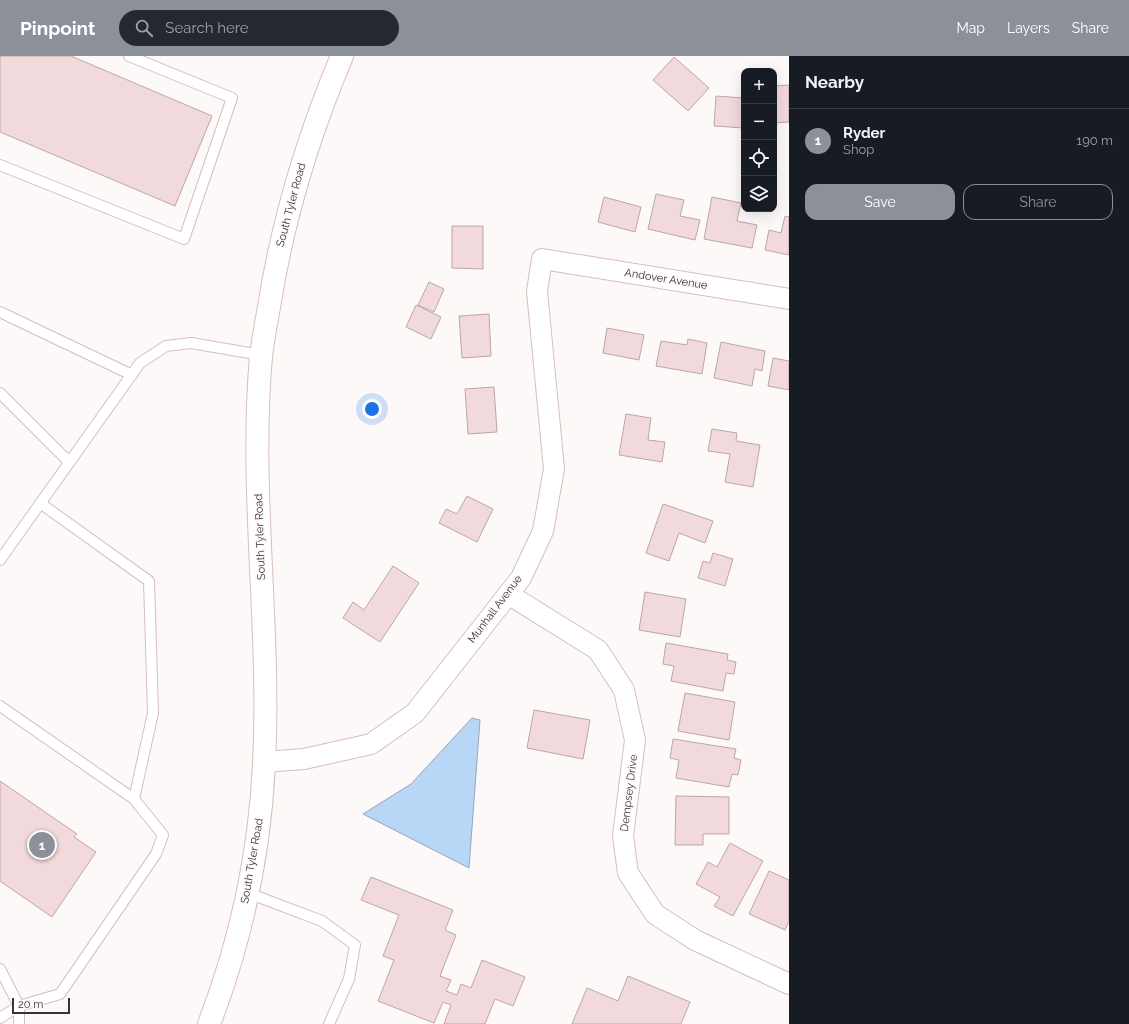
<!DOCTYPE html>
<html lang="en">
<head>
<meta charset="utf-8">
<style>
  :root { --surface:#171b24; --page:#242831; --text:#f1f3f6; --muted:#9ea1a6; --line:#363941; --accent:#8c9099 }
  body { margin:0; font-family:Raleway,sans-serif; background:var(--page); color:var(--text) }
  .controls { position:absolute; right:12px; top:12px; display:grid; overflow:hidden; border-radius:8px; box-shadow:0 4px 16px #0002 }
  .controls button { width:36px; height:36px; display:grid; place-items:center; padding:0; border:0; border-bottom:1px solid var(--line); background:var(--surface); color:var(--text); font:20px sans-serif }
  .scale { position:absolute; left:12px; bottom:10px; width:58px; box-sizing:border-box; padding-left:4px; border:2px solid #3c3233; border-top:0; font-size:11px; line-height:14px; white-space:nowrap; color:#3c3233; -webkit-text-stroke:3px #fef9f9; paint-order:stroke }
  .you { position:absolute; left:372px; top:353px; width:14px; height:14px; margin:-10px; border:3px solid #fff; border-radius:50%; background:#1a73e8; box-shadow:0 0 0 6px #1a73e833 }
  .badge { display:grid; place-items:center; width:26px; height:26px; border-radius:50%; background:var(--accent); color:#fff; font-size:13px; font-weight:700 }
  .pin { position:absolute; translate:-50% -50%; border:2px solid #fff; box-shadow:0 1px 4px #0006 }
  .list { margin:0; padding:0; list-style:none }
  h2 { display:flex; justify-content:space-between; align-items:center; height:52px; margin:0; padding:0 16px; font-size:17px }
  h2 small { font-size:13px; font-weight:400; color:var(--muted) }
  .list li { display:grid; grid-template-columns:26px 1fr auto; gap:12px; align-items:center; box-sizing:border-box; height:64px; padding:0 16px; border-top:1px solid var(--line) }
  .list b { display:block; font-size:15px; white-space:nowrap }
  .list p { margin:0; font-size:13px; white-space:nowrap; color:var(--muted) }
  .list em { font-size:13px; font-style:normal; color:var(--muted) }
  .actions { display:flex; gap:8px; padding:12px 16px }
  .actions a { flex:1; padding:9px 0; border:1px solid var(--accent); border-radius:12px; text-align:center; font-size:14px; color:var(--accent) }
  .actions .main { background:var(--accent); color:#fff }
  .icon { flex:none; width:22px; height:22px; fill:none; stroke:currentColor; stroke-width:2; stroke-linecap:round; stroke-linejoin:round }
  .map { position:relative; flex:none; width:789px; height:968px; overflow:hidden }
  header { display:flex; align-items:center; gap:24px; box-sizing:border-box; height:56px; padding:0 20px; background:var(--accent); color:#fff }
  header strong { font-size:19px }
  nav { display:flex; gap:22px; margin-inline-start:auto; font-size:14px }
  .search { width:280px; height:36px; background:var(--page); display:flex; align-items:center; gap:10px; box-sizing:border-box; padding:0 14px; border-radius:22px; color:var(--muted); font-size:15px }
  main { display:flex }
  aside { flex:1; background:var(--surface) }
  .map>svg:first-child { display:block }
  .water { fill:#b8d7f7; stroke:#93a6bc }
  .building { fill:#f2d9db; stroke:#bda6a7 }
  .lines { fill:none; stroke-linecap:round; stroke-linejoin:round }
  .service-casing { stroke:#d6bebf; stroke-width:12 }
  .minor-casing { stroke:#d6bebf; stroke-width:22 }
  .tertiary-casing { stroke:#d6bebf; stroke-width:24 }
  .service { stroke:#fff; stroke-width:10 }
  .minor { stroke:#fff; stroke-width:20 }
  .tertiary { stroke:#fff; stroke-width:22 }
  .labels { text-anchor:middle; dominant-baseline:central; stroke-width:3.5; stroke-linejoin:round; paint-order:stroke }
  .street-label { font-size:11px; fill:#3c3233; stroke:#fef9f9 }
</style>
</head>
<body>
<header>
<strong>Pinpoint</strong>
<div class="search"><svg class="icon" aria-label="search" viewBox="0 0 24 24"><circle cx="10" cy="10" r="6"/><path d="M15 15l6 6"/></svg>Search here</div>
<nav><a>Map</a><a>Layers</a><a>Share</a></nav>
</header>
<main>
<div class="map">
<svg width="789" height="968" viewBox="0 0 789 968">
  <rect width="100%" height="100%" fill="#fef9f9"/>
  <path class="water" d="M472 662 480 664 469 812 363 758 411 728Z"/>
  <g class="building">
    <path d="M0 0H71L212 60 175 150 0 76Z"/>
    <path d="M674 1 709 32 688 55 653 24Z"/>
    <path d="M789 29V66L775 67 774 30Z"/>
    <path d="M716 40 744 42V72L714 70Z"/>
    <path d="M656 138 684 144 680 160 700 164 695 184 648 173Z"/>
    <path d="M604 141 641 151 635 176 598 166Z"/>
    <path d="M712 141 741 147 737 165 757 169 752 192 704 183Z"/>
    <path d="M785 160 789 161V199L765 194 769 174 781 177Z"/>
    <path d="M452 170H483V213L452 212Z"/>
    <path d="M429 226 444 233 434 256 418 249Z"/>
    <path d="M416 249 441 261 431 283 406 271Z"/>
    <path d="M489 258 491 300 462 302 459 260Z"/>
    <path d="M607 272 644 279 639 304 603 297Z"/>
    <path d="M688 283 707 287 702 318 656 310 661 285 687 289Z"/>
    <path d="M721 286 765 295 762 315 755 313 752 330 714 322Z"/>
    <path d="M773 302 789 305V334L768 330Z"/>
    <path d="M494 331 497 376 468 378 465 333Z"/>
    <path d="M626 358 651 362 648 384 665 386 662 406 619 399Z"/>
    <path d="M712 373 737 377 736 385 760 389 753 431 725 426 730 398 708 395Z"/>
    <path d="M467 440 493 453 477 486 439 467 446 453 457 458Z"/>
    <path d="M663 448 713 465 705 487 679 477 669 505 646 497Z"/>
    <path d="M713 497 733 503 725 530 698 522 703 505 710 507Z"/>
    <path d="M393 510 419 527 380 586 343 562 353 546 364 554Z"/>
    <path d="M645 536 686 543 680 581 639 574Z"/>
    <path d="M666 587 728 598 727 604 736 606 734 618 726 617 723 635 671 625 674 610 663 608Z"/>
    <path d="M685 637 735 646 729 684 678 675Z"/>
    <path d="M534 654 590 664 583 703 527 692Z"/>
    <path d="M673 683 736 693 734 702 741 704 738 719 732 718 729 731 676 722 679 704 670 702Z"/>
    <path d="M0 725 77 778 74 781 96 796 52 861 0 825Z"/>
    <path d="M676 740 729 741V778H703V789H675Z"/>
    <path d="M730 787 763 805 733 860 714 850 720 841 696 828 708 806 717 811Z"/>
    <path d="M769 815 789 824V865L785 874 749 858Z"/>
    <path d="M371 821 453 854 445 874 456 879 440 920 451 924 446 935 457 939 461 928 471 932 482 904 525 921 513 950 495 943 485 968H444L451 949 443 946 434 967 378 945 394 904 383 900 399 859 361 844Z"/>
    <path d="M628 920 690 946 681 968H572L587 932 618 945Z"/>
  </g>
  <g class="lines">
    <g class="service-casing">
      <g id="service">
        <path d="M0 109 184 183 232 42 129 0"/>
        <path d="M0 256 132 319"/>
        <path d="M0 337 69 406"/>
        <path d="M0 504 140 307 166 290 191 287 261 299"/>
        <path d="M0 650 134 743"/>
        <path d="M248 837 322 865 355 889 349 923 329 968"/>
        <path d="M0 913 19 950V968"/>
        <path d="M0 962 19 950 60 938 156 798 163 779 134 743 153 657 149 525 40 447"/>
      </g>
    </g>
    <g class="minor-casing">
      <g id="minor">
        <path d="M508 538 598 594 624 634 635 684 623 780 628 817 655 858 695 884 789 928"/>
        <path d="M264 706 304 703 371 688 415 657 521 522 543 475 554 413 537 235 542 203 789 243"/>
      </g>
    </g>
    <g class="tertiary-casing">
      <path id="tertiary" d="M209 968C241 885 260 796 264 707 271 572 249 436 261 300 263 284 266 268 269 251 283 162 307 83 342 0"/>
    </g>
    <use href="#service" class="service"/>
    <use href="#minor" class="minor"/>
    <use href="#tertiary" class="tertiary"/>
  </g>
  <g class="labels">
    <g class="street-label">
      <text transform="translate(291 149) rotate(-75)">South Tyler Road</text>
      <text transform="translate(666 223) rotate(9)">Andover Avenue</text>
      <text transform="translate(260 481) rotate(-92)">South Tyler Road</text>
      <text transform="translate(495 553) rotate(-53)">Munhall Avenue</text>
      <text transform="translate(629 737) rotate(-83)">Dempsey Drive</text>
      <text transform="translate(252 805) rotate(-80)">South Tyler Road</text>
    </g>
  </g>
</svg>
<div class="controls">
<button>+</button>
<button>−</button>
<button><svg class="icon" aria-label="locate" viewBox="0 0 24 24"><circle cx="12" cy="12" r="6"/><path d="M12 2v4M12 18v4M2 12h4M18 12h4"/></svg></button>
<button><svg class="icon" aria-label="layers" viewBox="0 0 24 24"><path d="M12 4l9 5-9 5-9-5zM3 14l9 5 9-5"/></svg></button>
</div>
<div class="scale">20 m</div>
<div class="you"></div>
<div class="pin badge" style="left:42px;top:789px">1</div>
</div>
<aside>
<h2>Nearby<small></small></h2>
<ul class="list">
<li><span class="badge">1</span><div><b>Ryder</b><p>Shop</p></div><em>190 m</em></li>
</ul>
<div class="actions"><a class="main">Save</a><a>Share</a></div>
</aside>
</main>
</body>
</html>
